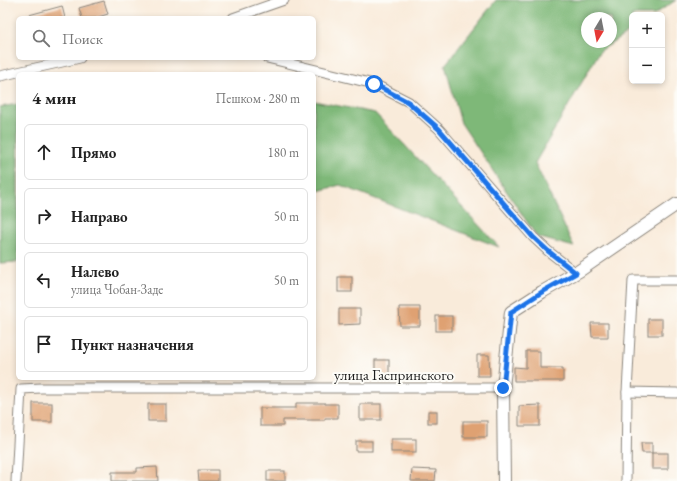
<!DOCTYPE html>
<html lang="ru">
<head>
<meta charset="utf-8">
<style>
  :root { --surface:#fff; --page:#f2f2f2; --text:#222; --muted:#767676; --line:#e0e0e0 }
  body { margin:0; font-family:"EB Garamond",serif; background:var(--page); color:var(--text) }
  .controls { position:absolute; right:12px; top:12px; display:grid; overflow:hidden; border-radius:6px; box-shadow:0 2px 6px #0003 }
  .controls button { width:36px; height:36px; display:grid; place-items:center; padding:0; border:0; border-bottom:1px solid var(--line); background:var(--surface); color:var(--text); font:20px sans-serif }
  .compass { position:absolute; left:581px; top:12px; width:36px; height:36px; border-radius:50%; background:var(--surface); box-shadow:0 2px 6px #0003; rotate:190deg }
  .stop { position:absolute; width:12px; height:12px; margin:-9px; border:3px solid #1a73e8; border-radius:50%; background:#fff }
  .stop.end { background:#1a73e8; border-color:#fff; box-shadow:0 1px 4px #0008 }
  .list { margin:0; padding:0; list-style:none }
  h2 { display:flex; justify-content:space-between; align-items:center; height:52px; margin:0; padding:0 16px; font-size:17px }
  h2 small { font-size:13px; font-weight:400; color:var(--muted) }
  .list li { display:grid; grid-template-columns:26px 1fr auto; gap:12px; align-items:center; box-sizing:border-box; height:56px; margin:0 8px 8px; padding:0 8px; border:1px solid var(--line); border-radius:6px }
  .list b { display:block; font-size:15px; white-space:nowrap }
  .list p { margin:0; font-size:13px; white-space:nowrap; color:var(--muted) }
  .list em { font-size:13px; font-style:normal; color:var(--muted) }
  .icon { flex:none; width:22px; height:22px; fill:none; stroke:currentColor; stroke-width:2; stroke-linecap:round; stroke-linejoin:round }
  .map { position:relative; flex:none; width:677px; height:481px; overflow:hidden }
  .search { position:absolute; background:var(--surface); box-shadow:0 2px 6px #0003; left:16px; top:16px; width:300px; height:44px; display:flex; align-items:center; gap:10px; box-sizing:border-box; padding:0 14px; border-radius:6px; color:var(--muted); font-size:15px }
  .panel { position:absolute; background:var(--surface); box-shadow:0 2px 6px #0003; left:16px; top:72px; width:300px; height:308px; border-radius:6px }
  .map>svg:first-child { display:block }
  .forest { fill:#7eb878; stroke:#4d6a4a; fill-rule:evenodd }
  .building { fill:#dfa172 }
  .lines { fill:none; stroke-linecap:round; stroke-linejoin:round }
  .minor-casing { stroke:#8a847b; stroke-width:11 }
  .secondary-casing { stroke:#8a847b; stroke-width:14 }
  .minor { stroke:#fff; stroke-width:9 }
  .secondary { stroke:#fff; stroke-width:12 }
  .route { stroke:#1a73e8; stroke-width:5 }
  .labels { text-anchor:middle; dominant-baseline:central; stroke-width:4; stroke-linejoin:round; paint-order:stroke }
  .street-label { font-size:15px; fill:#1c1c1c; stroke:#fdfcf7 }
</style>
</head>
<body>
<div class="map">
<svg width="677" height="481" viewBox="0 0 677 481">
  <rect width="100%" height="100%" fill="#fdfcf7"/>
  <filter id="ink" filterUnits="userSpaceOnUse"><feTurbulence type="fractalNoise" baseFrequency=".025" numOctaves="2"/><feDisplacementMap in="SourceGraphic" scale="8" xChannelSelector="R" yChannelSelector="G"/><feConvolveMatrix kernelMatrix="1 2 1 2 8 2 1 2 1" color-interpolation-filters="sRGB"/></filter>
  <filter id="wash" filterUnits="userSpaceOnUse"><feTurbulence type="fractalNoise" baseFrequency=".012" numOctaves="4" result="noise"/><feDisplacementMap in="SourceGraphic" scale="16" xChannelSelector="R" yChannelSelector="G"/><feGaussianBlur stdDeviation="0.9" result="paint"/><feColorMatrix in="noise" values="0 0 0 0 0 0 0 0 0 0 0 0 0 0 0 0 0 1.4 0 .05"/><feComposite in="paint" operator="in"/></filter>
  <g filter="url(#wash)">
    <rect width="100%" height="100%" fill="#f9ebda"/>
    <g class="forest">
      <path d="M496 0H676L654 15H632V30L600 51 535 163 574 247 537 237 461 123 445 65ZM587 18H611V42H587Z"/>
      <path d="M314 101 375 113 499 247 340 185 314 192Z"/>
      <path d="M18 104V262L0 263V107Z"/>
    </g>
    <g id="blocks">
      <g class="building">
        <path d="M104 1 108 14 95 18H82L79 8Z"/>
        <path d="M62 6 65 18H29V15Z"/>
        <rect x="338" y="277" width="14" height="15"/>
        <path d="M399 307H420V326H400Z"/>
        <path d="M339 309H360V324L339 325Z"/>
        <rect x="436" y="316" width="16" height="15"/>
        <rect x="648" y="319" width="14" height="16"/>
        <path d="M591 323H608V337H592Z"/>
        <path d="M526 351H540V368H563V381H514V367L526 368Z"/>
        <path d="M477 355H489L490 376H477Z"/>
        <rect x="375" y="360" width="14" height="16"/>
        <rect x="33" y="403" width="19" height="19"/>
        <path d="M296 403H325V404H338V418H325V420H283V426H260V408H296Z"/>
        <rect x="148" y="404" width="18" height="17"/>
        <rect x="360" y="404" width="21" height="16"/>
        <path d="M540 405V426H519V406Z"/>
        <rect x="428" y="411" width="9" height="12"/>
        <rect x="463" y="421" width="24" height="16"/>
        <rect x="391" y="439" width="25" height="13"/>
        <rect x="356" y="441" width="16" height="10"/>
        <path d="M641 443H652V453H642Z"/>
        <rect x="652" y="453" width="16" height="16"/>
        <path d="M157 467 158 481H112V472H137V468Z"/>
        <path d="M412 469 436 470 435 481H411Z"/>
        <path d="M198 470H218V481H199Z"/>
        <rect x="267" y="471" width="18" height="10"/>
      </g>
    </g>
  </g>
  <g filter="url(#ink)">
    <use href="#blocks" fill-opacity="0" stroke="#8a847b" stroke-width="1"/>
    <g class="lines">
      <g class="minor-casing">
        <g id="minor">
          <path d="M233 18 284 0"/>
          <path d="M267 58 374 84 409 102 439 129 533 237 548 251 576 273"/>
          <path d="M0 76 80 58"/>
          <path d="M627 392 677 393"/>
          <path d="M16 481 21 389 41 388H503"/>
          <path d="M626 481 627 392 633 280H677"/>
        </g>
      </g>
      <g class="secondary-casing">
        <path id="secondary" d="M504 481 503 388 511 312 542 292 579 271 677 204"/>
      </g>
      <use href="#minor" class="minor"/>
      <use href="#secondary" class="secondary"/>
    </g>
  </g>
  <g class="lines" filter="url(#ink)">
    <path class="route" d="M374 84 408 102 439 129 533 237 548 251 576 273 542 292 511 312 503 388"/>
  </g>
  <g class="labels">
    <g class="street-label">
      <text x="394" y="374">улица Гаспринского</text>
    </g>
  </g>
</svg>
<div class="controls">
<button>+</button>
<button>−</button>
</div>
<svg class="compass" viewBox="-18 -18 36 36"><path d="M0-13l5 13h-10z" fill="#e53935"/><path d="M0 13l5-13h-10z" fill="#767676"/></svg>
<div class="stop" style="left:374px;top:84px"></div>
<div class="stop end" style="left:503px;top:388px"></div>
<div class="search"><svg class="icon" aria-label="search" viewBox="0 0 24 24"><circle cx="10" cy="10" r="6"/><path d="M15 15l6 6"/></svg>Поиск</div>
<section class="panel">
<h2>4 мин<small>Пешком · 280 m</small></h2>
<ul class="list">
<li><svg class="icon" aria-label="ahead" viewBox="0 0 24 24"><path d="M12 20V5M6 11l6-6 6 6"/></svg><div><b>Прямо</b></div><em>180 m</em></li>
<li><svg class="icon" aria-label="right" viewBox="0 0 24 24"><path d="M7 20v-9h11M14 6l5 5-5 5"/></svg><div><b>Направо</b></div><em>50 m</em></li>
<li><svg class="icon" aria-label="left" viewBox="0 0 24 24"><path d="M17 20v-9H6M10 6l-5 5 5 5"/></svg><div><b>Налево</b><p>улица Чобан-Заде</p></div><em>50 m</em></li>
<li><svg class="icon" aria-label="arrive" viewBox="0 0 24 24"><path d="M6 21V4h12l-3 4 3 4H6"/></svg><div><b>Пункт назначения</b></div></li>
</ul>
</section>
</div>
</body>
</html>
